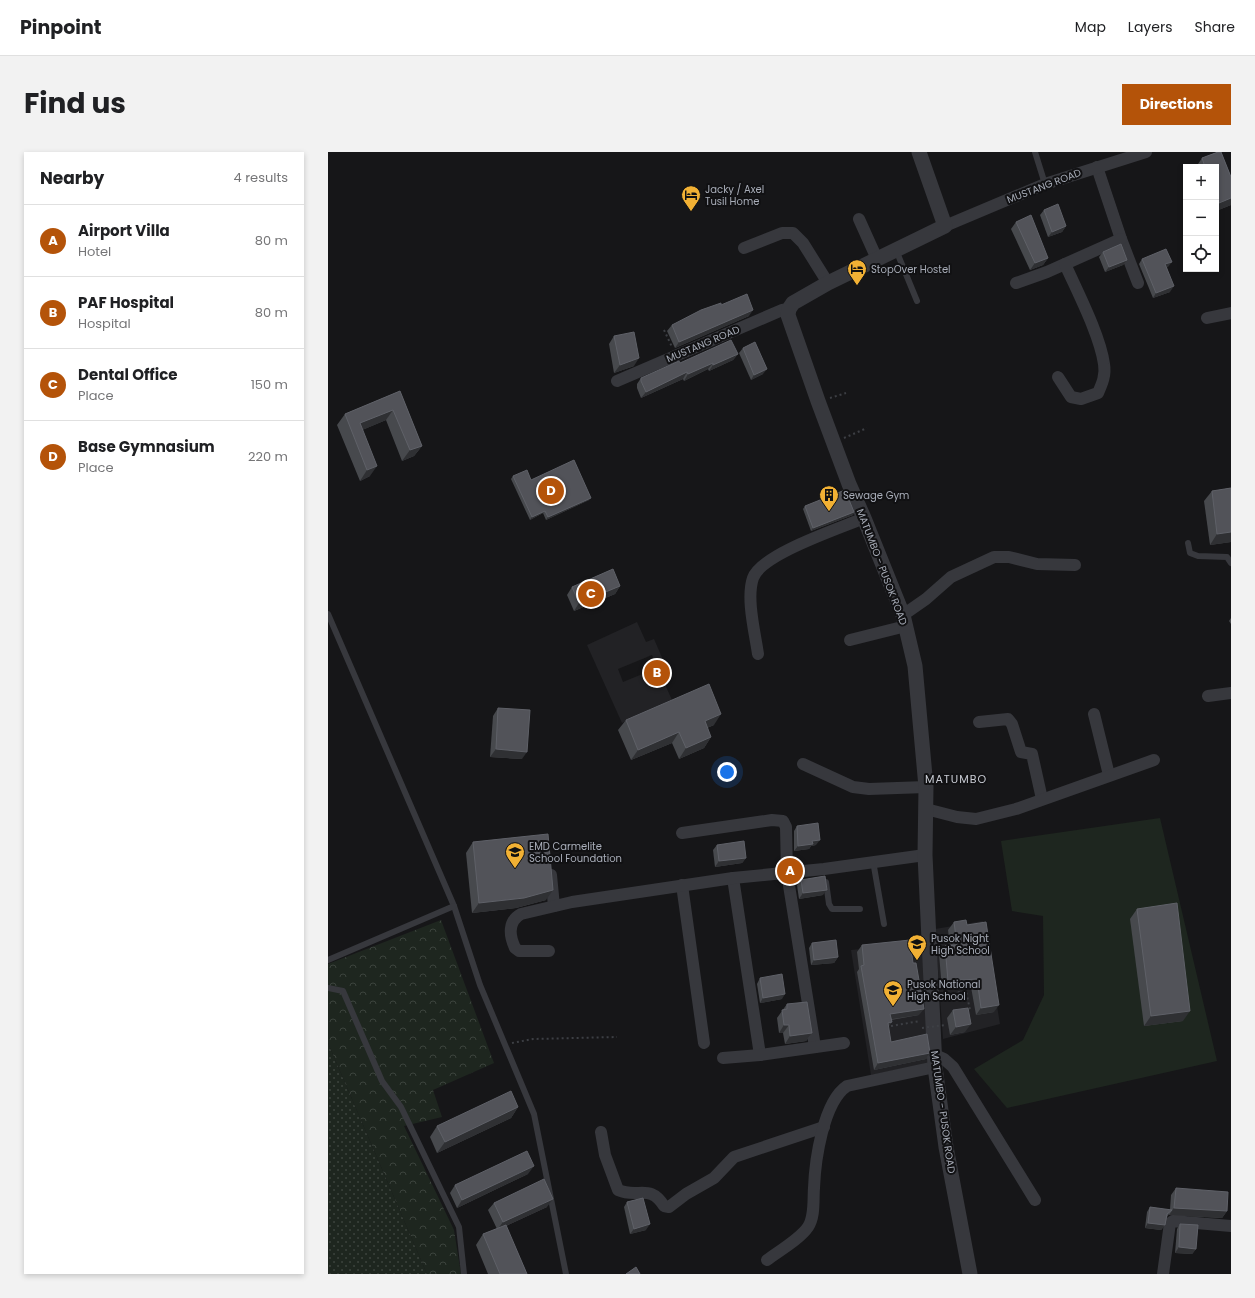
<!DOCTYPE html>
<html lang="en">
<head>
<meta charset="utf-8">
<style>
  :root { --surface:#fff; --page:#f2f2f2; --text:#202124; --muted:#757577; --line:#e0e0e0; --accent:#b45309 }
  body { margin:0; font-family:Poppins,sans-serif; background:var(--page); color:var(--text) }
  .controls { position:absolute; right:12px; top:12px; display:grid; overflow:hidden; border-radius:0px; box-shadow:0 2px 6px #0003 }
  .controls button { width:36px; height:36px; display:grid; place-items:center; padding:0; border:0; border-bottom:1px solid var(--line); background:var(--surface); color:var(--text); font:20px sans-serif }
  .you { position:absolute; left:399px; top:620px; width:14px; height:14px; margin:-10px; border:3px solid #fff; border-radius:50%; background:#1a73e8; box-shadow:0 0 0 6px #1a73e833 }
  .badge { display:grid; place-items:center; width:26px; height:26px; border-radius:50%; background:var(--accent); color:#fff; font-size:13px; font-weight:700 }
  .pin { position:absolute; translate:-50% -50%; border:2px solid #fff; box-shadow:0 1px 4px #0006 }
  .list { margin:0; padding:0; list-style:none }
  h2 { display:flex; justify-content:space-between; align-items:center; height:52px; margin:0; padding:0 16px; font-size:17px }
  h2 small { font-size:13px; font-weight:400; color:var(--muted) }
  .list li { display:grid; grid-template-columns:26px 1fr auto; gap:12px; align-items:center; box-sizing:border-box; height:72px; padding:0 16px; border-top:1px solid var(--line) }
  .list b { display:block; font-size:15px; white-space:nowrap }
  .list p { margin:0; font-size:13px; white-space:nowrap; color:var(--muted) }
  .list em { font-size:13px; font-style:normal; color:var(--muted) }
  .icon { flex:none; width:22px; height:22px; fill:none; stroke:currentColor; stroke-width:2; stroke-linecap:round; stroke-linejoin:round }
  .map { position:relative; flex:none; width:903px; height:1122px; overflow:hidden; border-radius:0px }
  header { display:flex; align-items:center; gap:24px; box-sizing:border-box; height:56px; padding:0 20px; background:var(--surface); border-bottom:1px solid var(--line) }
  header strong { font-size:19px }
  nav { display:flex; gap:22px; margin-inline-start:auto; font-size:14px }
  .intro { display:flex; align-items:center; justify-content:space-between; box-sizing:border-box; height:96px; padding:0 24px }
  h1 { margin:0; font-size:28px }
  .button { padding:10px 18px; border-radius:0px; background:var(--accent); color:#fff; font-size:14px; font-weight:700 }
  main { display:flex; gap:24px; padding:0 24px }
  aside { flex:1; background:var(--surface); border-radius:0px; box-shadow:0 2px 6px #0003 }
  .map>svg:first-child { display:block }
  .built { fill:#222225; fill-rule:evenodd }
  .grass { fill:url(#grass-dots) }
  .forest { fill:url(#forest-crowns) }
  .garden { fill:#1e261f }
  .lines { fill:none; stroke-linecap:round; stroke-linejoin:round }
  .path { stroke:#3d3f44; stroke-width:2; stroke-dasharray:2 3; stroke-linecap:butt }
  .service { stroke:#37383d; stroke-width:6 }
  .minor { stroke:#37383d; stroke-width:12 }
  .tertiary { stroke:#37383d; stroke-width:15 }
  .path-bridge { stroke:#3d3f44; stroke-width:2; stroke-dasharray:2 3; stroke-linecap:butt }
  .wall { fill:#47494d }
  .shaded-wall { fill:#2f3033 }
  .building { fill:#525359; stroke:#5f6168 }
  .labels { text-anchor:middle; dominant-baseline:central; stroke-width:4; stroke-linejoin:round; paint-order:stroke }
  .street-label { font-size:10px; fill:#a8adb8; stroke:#111113 }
  .poi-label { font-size:10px; fill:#a8adb8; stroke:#111113; text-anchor:start }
  .neighbourhood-label { font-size:11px; letter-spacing:1px; fill:#c9ccd4; stroke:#111113 }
</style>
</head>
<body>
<header>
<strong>Pinpoint</strong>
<nav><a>Map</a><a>Layers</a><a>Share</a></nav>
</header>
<div class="intro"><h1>Find us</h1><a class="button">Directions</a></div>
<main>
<aside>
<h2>Nearby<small>4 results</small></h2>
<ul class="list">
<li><span class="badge">A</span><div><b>Airport Villa</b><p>Hotel</p></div><em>80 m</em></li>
<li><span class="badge">B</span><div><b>PAF Hospital</b><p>Hospital</p></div><em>80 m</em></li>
<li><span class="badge">C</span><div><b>Dental Office</b><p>Place</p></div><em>150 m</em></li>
<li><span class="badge">D</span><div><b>Base Gymnasium</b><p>Place</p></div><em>220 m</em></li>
</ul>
</aside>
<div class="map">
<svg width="903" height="1122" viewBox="0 0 903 1122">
  <defs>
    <pattern id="grass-dots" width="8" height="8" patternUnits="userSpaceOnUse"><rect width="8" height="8" fill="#1e261f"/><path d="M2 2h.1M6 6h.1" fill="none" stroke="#3c433d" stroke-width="1.8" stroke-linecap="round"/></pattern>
    <pattern id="forest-crowns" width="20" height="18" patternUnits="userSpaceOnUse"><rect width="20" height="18" fill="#1e261f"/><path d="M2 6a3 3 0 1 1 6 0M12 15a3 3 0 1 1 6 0" fill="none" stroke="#3c433d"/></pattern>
  </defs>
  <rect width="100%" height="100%" fill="#161618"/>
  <g class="built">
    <path d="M309 470 318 490 326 487 342 524 335 528 344 548 294 571 259 493ZM324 503 329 516 295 530 290 517Z"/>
    <path d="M655 769 672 872 615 887 607 777Z"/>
    <path d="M594 791 603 911 543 923 523 798Z"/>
  </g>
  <path class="grass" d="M0 891 99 1122H0Z"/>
  <path class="forest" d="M113 768 166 911 105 938 114 965 76 974 126 1078 133 1122H99L0 891V812Z"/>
  <path class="garden" d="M832 666 889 909 679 956 646 917 695 888 716 843 715 764 684 759 673 689Z"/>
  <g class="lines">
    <g class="path">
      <path d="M336 178 344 195"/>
      <path d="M502 246 518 241"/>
      <path d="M516 286 539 276"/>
      <path d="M615 843 638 839 642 858"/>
      <path d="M563 874 592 869"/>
      <path d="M184 891 205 887 289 885"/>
    </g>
    <g class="service">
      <path d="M707 0 717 32"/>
      <path d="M568 98 589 149"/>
      <path d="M860 391 862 401 870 404 899 405 903 411"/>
      <path d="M0 462 126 754 152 833 206 962 238 1122"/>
      <path d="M545 709 556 772"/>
      <path d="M498 730 501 752 504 757H532"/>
      <path d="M0 808 126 754"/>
      <path d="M0 836 15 839 54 929 73 955 131 1075 136 1122"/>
    </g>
    <g class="minor">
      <path d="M769 15 793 87 810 131"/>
      <path d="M531 67 549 107"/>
      <path d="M617 74 717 32 818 0"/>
      <path d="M416 96 454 81H465L475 91 500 131"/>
      <path d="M688 131 719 120 793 87"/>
      <path d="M879 166 903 161"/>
      <path d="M730 225 743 245 753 247 770 241C774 232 778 223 776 212 772 183 749 139 737 112"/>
      <path d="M289 229 454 158 461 157"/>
      <path d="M575 463 598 447 623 425 666 405H681L709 412 747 413"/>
      <path d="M522 488 578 474"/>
      <path d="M430 502C427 481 418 446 425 426 433 402 513 376 536 366"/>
      <path d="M880 544 903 541"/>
      <path d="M766 562 781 623"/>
      <path d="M651 570 680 567 684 572 693 600 704 602 714 647"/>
      <path d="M475 612 525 635 541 637 598 635"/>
      <path d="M598 657 629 665 648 667 688 657 826 608"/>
      <path d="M354 681 444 668 455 669 458 675 459 721 487 895"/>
      <path d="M223 723 226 754"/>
      <path d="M405 726 432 903"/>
      <path d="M354 733 376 891"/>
      <path d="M221 799H191L187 796C181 783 180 769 193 762L244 750 405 726 496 717 597 703"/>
      <path d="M607 903 616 907 625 915 707 1048"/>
      <path d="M395 906 432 903 516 891"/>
      <path d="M273 980 277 1003 290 1038C310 1047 322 1031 336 1054L341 1055 358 1042 386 1026 406 1005 496 975"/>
      <path d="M439 1108C451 1099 472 1087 480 1075 487 1065 485 1048 486 1036 487 1009 495 950 519 934L607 915"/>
      <path d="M835 1122 842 1071 845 1069 903 1074"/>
    </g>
    <path class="tertiary" d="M591 0 617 74 500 131 465 151 461 157 460 163 490 249 521 332 536 366 575 463 587 514 598 635 597 703 607 915 618 995 642 1122"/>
    <path class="path-bridge" d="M594 876 617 873"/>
  </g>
  <g class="wall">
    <path d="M890 0H893L903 25V53L888 59V15H868L874 6Z"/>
    <path d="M716 58 738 74 734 80 720 85 712 63Z"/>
    <path d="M688 70 720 106 715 113 702 118 683 77Z"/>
    <path d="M775 100 799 108 795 113 777 120 771 105Z"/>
    <path d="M814 107 840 115H839L842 140 825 146 811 112Z"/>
    <path d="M393 153 421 164 347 196 339 179 344 173Z"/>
    <path d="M286 184 306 214 286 221 281 192Z"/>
    <path d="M415 196 435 222 423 228 411 201Z"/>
    <path d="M410 202 405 208 381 219 380 217 356 229 355 227 313 246 309 236V232L313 226 352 211Z"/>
    <path d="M72 239 94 294 86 304 74 309 58 268 34 278 42 324 32 329 9 273 17 262Z"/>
    <path d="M185 324 203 328 261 348 218 368 215 361 202 368 183 327Z"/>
    <path d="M903 336V390L882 393 876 349 884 339Z"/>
    <path d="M477 354 526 360 525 363 483 379 475 357Z"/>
    <path d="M292 434 287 442 246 459 239 443 244 435Z"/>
    <path d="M903 466V472L901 469Z"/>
    <path d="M170 556 194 607 162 605 165 564Z"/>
    <path d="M298 568 386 573 379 576 383 585 376 596 351 607 344 591 303 608 290 578Z"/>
    <path d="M469 674 488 693 483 694 481 697 466 699V679Z"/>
    <path d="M145 690 218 748 188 756 144 761 138 701Z"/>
    <path d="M389 693 418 706 414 711 387 715 385 698Z"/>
    <path d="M473 728 495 743 471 747 469 733Z"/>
    <path d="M809 757 855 869 816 874 802 767Z"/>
    <path d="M626 770 639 773 666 860 648 863 643 835 614 837 611 802 617 794H622L620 778Z"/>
    <path d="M484 791 510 805 506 811 483 813 481 796Z"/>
    <path d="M534 793 585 811 591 863 563 868 564 870 560 875 563 890 602 901 598 907 546 918 529 820 531 817 529 800Z"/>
    <path d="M432 826 454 847 432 851 429 832Z"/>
    <path d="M459 852 484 881 478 889 457 892 455 881H451L449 866Z"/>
    <path d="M625 858 637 880 622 883 619 866Z"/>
    <path d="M190 955 183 966 109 1001 102 985 109 974Z"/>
    <path d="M200 1022 129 1056 122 1041 127 1033Z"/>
    <path d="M848 1036 899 1059 894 1066 841 1063V1062L839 1065 837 1073 833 1078 817 1076 819 1060 822 1055 842 1058 843 1043Z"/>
    <path d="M299 1050 318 1078 302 1082 296 1055Z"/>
    <path d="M166 1051 219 1055 178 1074 199 1122H160L148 1093 155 1082 169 1077 160 1058Z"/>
    <path d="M852 1072 868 1097 864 1102 847 1101 849 1077Z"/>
  </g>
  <g class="shaded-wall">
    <path d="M903 46V53L888 59V55L891 51Z"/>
    <path d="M738 74 734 80 720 85 724 80Z"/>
    <path d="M720 106 715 113 702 118 707 111Z"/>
    <path d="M799 108 795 113 777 120 781 115Z"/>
    <path d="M844 110 840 115 834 118 837 112Z"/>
    <path d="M846 134 842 140 825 146 828 141Z"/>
    <path d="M425 158 421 164 347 196 351 190Z"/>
    <path d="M410 202 405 208 381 219 385 213Z"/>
    <path d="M311 206 306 214 286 221 292 213Z"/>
    <path d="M385 211 380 217 356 229 360 222Z"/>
    <path d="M439 217 435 222 423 228 426 223Z"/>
    <path d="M359 220 355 227 313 246 318 240Z"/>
    <path d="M65 258 58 268 25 282 32 271Z"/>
    <path d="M94 294 86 304 74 309 82 298Z"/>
    <path d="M49 314 42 324 32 329 39 318Z"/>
    <path d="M263 346 261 348 218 368 220 365Z"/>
    <path d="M217 359 215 361 202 368 204 365Z"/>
    <path d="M526 360 525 363 483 379 485 376Z"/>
    <path d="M903 380V390L882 393 889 382Z"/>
    <path d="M292 434 287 442 246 459 251 451Z"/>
    <path d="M393 562 386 573 369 580 377 569Z"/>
    <path d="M351 580 344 591 303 608 310 598Z"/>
    <path d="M383 585 376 596 351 607 358 596Z"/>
    <path d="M168 597 199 600 194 607 162 605Z"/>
    <path d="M492 688 488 693 483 694 481 697 466 699 470 694 484 689Z"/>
    <path d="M418 706 414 711 387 715 391 709Z"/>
    <path d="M225 738 218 748 188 756 144 761 151 751Z"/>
    <path d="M499 738 495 743 471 747 475 741Z"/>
    <path d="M510 805 506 811 483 813 486 808Z"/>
    <path d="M649 827 643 835 614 837 620 829Z"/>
    <path d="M457 842 454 847 432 851 435 846Z"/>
    <path d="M671 853 666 860 648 863 653 856Z"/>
    <path d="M596 857 591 863 558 868 562 862Z"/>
    <path d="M862 859 855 869 816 874 823 864Z"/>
    <path d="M564 870 559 876 560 871Z"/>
    <path d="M643 872 637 880 622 883 628 875Z"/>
    <path d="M456 873H461L455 881H451Z"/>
    <path d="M484 881 478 889 457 892 462 884Z"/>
    <path d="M602 901 598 907 546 918 550 911Z"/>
    <path d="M190 955 183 966 109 1001 117 990Z"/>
    <path d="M206 1014 200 1022 129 1056 134 1048Z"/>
    <path d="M225 1047 219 1055 169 1078 175 1070Z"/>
    <path d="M846 1056 899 1059 894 1066 841 1063Z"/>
    <path d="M820 1071 837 1073 833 1078 817 1076Z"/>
    <path d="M322 1072 318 1078 302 1082 306 1077Z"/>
    <path d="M851 1095 868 1097 864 1102 847 1101Z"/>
  </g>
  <g class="building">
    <path d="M890 0H893L903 25V46L891 51 888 43V15H877L874 6Z"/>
    <path d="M730 52 738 74 724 80 716 58Z"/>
    <path d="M703 63 720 106 707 111 688 70Z"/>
    <path d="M793 92 799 108 781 115 775 100Z"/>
    <path d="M838 97 844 110 837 112 846 134 828 141 814 107Z"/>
    <path d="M419 142 425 158 351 190 344 173 373 158 393 151V153Z"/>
    <path d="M306 180 311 206 292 213 286 184Z"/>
    <path d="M403 188 410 202 385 213V211L360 222 359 220 318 240 313 229V226L351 209 352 211Z"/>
    <path d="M427 190 439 217 426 223 415 196Z"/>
    <path d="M72 239 94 294 82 298 65 258 32 271 49 314 39 318 17 262Z"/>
    <path d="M246 308 263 346 220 365 217 359 204 365 185 324 199 318 203 328Z"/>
    <path d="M903 336V380L889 382 884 339Z"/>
    <path d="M517 338 526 360 485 376 477 354Z"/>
    <path d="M285 417 292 434 251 451 244 435Z"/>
    <path d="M381 532 393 562 377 569 383 585 358 596 351 580 310 598 298 568Z"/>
    <path d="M170 556 202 558 199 600 168 597Z"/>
    <path d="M490 671 492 688 484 689 485 692 470 694 469 674Z"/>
    <path d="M220 682 225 738 196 746 151 751 145 690Z"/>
    <path d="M416 689 418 706 391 709 389 693Z"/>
    <path d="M497 724 499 738 475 741 473 728Z"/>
    <path d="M849 751 862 859 823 864 809 757Z"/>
    <path d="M638 768 639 773 658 770 671 853 653 856 649 827 620 829 617 794 629 793 626 770Z"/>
    <path d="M508 788 510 805 486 808 484 791Z"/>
    <path d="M582 788 585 811H588L596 857 562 862 564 870 560 871 563 890 599 882 602 901 550 911 533 814 536 813 534 793Z"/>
    <path d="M454 822 457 842 435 846 432 826Z"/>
    <path d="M479 850 484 881 462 884 461 873H456L454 858 459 857V852Z"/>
    <path d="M640 856 643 872 628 875 625 858Z"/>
    <path d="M183 939 190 955 117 990 109 974Z"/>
    <path d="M199 999 206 1014 134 1048 127 1033Z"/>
    <path d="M216 1027 225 1047 175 1070 166 1051Z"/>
    <path d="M848 1036 900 1040 899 1059 846 1056Z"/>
    <path d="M315 1046 322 1072 306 1077 299 1050Z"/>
    <path d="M822 1055 844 1058 839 1062 837 1073 820 1071Z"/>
    <path d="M852 1072 870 1073 868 1097 851 1095Z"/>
    <path d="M178 1073 199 1122H172L155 1082Z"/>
    <path d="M308 1115 312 1122H298Z"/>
  </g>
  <defs>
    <g id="hotel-pin" transform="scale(1)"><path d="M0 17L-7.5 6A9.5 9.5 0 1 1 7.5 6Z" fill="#f2b134" stroke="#111113"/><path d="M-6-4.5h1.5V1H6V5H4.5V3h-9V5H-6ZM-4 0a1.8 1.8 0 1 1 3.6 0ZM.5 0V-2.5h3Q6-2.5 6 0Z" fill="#111"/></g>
    <g id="building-pin" transform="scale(1)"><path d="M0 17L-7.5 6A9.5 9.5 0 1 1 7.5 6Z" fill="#f2b134" stroke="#111113"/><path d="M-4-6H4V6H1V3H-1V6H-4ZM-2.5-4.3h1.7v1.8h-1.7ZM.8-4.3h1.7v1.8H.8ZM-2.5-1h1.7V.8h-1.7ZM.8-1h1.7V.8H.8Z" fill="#111"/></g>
    <g id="school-pin" transform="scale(1)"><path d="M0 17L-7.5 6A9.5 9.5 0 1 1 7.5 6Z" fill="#f2b134" stroke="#111113"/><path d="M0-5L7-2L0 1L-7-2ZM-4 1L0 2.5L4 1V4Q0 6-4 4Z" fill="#111"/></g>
  </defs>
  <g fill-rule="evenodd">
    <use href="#hotel-pin" x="363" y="43"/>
    <use href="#hotel-pin" x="529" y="117"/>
    <use href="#building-pin" x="501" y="343"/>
    <use href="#school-pin" x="187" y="700"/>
    <use href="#school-pin" x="589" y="792"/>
    <use href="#school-pin" x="565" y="838"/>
  </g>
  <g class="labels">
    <g class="street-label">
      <text transform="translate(716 34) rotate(-21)">MUSTANG ROAD</text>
      <text transform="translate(375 192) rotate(-23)">MUSTANG ROAD</text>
      <text transform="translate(554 415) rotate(69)">MATUMBO - PUSOK ROAD</text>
      <text transform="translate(615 960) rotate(82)">MATUMBO - PUSOK ROAD</text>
    </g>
    <g class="poi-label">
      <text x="377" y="37">Jacky / Axel<tspan x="377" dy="12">Tusil Home</tspan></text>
      <text x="543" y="117">StopOver Hostel</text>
      <text x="515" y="343">Sewage Gym</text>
      <text x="201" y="694">EMD Carmelite<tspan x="201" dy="12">School Foundation</tspan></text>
      <text x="603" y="786">Pusok Night<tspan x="603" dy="12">High School</tspan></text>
      <text x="579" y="832">Pusok National<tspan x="579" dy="12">High School</tspan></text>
    </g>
    <g class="neighbourhood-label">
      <text x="628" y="627">MATUMBO</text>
    </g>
  </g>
</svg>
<div class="controls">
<button>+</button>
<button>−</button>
<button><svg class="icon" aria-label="locate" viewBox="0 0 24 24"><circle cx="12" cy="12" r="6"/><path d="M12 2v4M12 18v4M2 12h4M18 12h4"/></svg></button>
</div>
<div class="you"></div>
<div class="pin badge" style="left:462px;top:719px">A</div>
<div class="pin badge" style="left:329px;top:521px">B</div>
<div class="pin badge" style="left:263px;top:442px">C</div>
<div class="pin badge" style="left:223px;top:339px">D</div>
</div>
</main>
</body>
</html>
